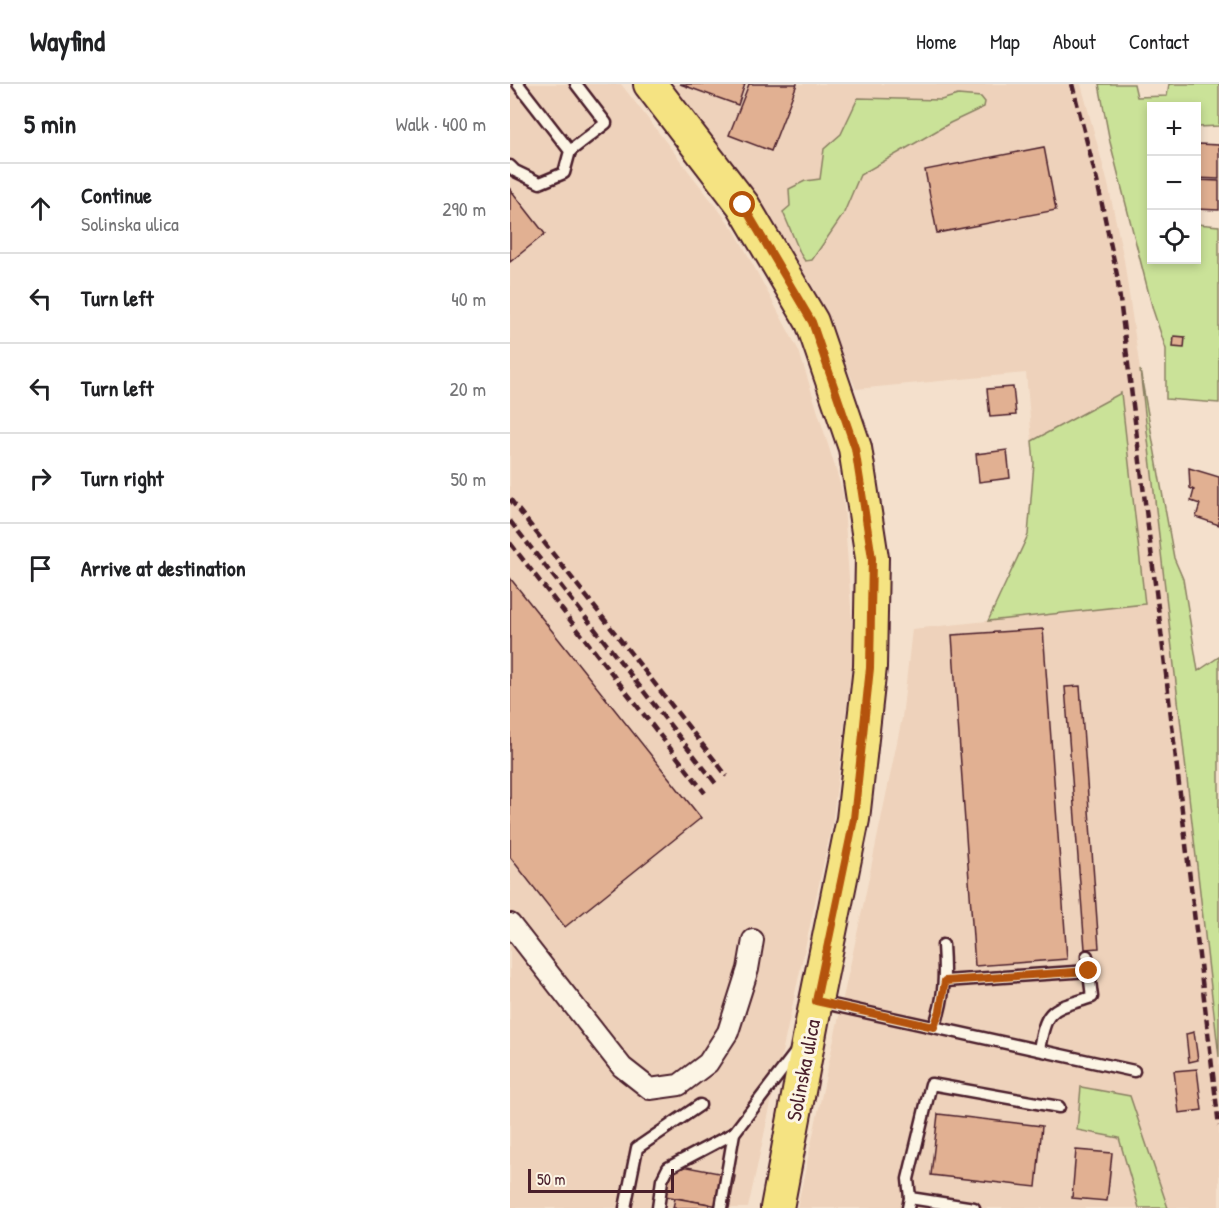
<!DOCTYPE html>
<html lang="en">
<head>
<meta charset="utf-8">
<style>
  :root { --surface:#fff; --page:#f2f2f2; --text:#202124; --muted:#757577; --line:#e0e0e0 }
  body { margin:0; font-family:"Patrick Hand",sans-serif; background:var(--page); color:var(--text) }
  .controls { position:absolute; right:18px; top:18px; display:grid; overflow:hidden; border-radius:0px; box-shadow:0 3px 9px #0003 }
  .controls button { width:54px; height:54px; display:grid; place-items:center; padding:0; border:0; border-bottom:2px solid var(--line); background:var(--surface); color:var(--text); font:30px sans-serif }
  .scale { position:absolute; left:18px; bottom:15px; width:146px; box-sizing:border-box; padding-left:6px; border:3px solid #4a1f2b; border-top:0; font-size:16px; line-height:21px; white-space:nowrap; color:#4a1f2b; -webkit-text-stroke:4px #fcf5e5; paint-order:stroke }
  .stop { position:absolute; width:18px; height:18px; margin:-14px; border:4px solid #b45309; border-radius:50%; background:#fff }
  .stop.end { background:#b45309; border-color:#fff; box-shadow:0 2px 6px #0008 }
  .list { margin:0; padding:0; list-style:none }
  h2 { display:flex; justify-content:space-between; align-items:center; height:78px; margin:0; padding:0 24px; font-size:26px }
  h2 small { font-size:20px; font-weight:400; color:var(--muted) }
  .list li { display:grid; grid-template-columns:39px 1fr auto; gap:18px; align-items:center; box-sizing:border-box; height:90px; padding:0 24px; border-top:2px solid var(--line) }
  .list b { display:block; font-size:22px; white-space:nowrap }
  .list p { margin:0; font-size:20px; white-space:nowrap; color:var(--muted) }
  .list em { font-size:20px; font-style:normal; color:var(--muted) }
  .icon { flex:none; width:33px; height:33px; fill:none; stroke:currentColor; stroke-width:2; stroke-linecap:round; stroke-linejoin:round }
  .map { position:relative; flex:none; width:709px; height:1124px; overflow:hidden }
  header { display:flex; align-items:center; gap:36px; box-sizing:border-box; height:84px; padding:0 30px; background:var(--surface); border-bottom:2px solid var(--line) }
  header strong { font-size:28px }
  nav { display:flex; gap:33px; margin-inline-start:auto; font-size:21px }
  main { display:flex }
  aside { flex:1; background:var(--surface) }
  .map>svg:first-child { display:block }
  .built { fill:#eed2bb }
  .green { fill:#cae298; stroke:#8a8062; stroke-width:1.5 }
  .building { fill:#e1b092; stroke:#4a1f2b; stroke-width:1.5 }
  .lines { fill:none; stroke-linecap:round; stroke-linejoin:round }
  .lane-casing { stroke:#4a1f2b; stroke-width:15 }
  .street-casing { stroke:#4a1f2b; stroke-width:24 }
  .primary-casing { stroke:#4a1f2b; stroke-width:36 }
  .lane { stroke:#fcf5e5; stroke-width:10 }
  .street { stroke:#fcf5e5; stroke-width:20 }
  .primary { stroke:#f5e382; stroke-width:32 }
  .rail { stroke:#4a1f2b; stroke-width:4.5; stroke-dasharray:9 4.5; stroke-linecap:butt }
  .route { stroke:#b45309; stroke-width:8 }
  .labels { text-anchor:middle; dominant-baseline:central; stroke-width:6; stroke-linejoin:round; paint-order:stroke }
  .street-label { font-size:21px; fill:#4a1f2b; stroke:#fcf5e5 }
</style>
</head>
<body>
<header>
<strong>Wayfind</strong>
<nav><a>Home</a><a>Map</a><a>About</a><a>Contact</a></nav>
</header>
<main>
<aside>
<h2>5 min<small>Walk · 400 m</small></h2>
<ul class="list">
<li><svg class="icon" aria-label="ahead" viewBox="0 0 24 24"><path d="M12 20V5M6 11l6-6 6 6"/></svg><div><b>Continue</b><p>Solinska ulica</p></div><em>290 m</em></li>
<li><svg class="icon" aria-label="left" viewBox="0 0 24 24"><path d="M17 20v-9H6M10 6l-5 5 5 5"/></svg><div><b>Turn left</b></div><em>40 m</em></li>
<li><svg class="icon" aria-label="left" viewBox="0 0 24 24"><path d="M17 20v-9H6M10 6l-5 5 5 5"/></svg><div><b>Turn left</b></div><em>20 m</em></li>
<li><svg class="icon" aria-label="right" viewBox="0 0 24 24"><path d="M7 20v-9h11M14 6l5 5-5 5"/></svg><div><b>Turn right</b></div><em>50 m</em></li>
<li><svg class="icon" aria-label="arrive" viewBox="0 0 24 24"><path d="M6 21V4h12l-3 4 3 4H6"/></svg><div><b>Arrive at destination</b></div></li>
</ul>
</aside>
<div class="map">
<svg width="709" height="1124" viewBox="0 0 709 1124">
  <rect width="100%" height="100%" fill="#f4e0cc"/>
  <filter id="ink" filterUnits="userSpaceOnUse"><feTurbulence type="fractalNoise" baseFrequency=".0167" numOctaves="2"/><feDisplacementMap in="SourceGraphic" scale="12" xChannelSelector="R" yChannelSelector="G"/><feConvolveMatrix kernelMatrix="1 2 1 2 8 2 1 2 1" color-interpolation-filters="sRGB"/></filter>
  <g filter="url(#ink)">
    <g class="built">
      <path d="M0 0H111L225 147 289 267 333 409 344 566 322 741 238 1124H0Z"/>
      <path d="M161 0H571L598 100 614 176 630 286 709 973V1124H658L620 1013 609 1054 629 1124H287L352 827 392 634 402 545 635 520 611 310 522 357 516 289 346 305 304 205 253 124 180 23Z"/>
    </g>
    <g class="green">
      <path d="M589 0H624L627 13 657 12 659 0H709V42L687 43 686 22H642V176H686L687 140 709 142V319L656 315V265L643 226 600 58Z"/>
      <path d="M448 11 471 13 475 18 474 23 440 39 350 91 333 131 302 176 295 177 291 171 273 128 280 122 279 105 295 97 310 95 314 65 331 50 348 14 431 16Z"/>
      <path d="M630 286 664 474 673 495 688 587 709 573V973Z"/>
      <path d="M611 309 635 520 478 537 518 451 524 379 522 357Z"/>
      <path d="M571 1003 620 1012 658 1124H629L609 1054 567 1046Z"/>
    </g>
    <g class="building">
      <path d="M170 0H235L228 21Z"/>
      <path d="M239 0H287L261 67 219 51Z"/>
      <path d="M688 60 709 61V95L686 94Z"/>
      <path d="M534 63 546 126 427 149 415 86Z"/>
      <path d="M686 96 709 97V126L686 125Z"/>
      <path d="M0 105 35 150 0 178Z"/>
      <path d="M664 252 675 253 674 264 663 263Z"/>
      <path d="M503 303 506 331 480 333 477 305Z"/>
      <path d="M497 366 500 394 469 398 466 370Z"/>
      <path d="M679 384 709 393V441L686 433 690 420 681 417 684 406 680 404Z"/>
      <path d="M0 494 191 734 55 843 0 773Z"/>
      <path d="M533 545 557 875 465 882 442 551Z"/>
      <path d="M570 602 589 864 575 865 555 603Z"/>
      <path d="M684 948 688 976 679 978 676 950Z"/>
      <path d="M687 985 692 1026 669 1029 664 987Z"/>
      <path d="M428 1030 532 1042 526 1103 421 1091Z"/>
      <path d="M566 1066 602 1069 597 1117 562 1114Z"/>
      <path d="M161 1080 225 1092 219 1124 155 1112Z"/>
      <path d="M165 1114 199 1120V1124H163Z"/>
    </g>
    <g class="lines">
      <g class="lane-casing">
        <g id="lane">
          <path d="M60 67 96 39 66 0"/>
          <path d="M0 82 5 87 30 99 54 89 60 67 8 0"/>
          <path d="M435 897 579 887"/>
          <path d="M309 918 624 987"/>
          <path d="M424 943C435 915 435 890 433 861"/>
          <path d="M529 966C536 922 542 926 582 913L577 872"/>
          <path d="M400 1114 398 1095 421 1000 549 1023"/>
          <path d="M115 1124 127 1064 190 1021"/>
          <path d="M148 1124 152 1096 158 1084 224 1049"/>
          <path d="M211 1124 224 1049 286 968"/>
          <path d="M398 1124 400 1114 464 1124"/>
        </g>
      </g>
      <g class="street-casing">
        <path id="street" d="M0 840 112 983 140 1005 169 1001 198 979 218 948 238 885 243 856"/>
      </g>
      <g class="primary-casing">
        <path id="primary" d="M140 0 233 121 302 238 345 364 362 474 360 583 343 735 306 917 267 1124"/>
      </g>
      <use href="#lane" class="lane"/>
      <use href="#street" class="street"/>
      <use href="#primary" class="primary"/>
      <g class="rail">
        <path d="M562 0 587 97 607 191 652 556 709 1042"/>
        <path d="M0 415 217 692"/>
        <path d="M0 437 207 701"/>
        <path d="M0 459 195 709"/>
      </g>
    </g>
  </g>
  <g class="lines" filter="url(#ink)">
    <path class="route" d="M233 121 302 238 345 364 362 474 360 584 344 735 306 917 424 943 430 927 435 897 579 887"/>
  </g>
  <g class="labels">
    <g class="street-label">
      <text transform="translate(293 986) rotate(-79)">Solinska ulica</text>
    </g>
  </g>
</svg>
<div class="controls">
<button>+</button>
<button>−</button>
<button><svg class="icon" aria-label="locate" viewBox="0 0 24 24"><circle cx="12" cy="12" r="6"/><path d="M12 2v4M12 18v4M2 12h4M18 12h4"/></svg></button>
</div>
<div class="scale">50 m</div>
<div class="stop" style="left:233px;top:121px"></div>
<div class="stop end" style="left:579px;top:887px"></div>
</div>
</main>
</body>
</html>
